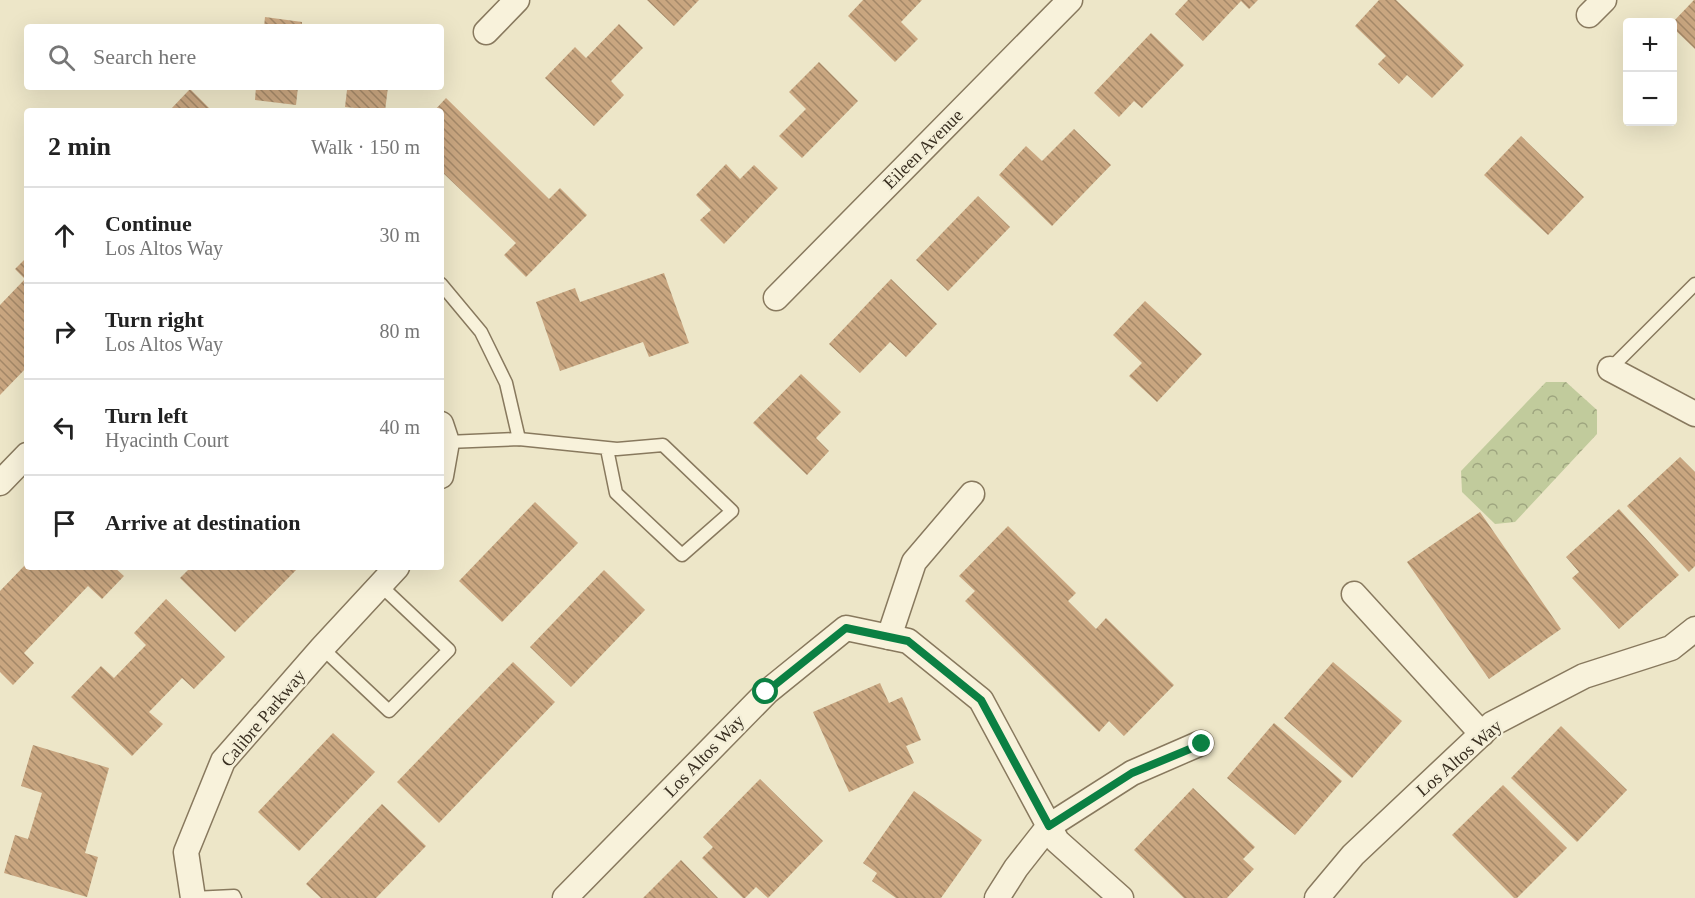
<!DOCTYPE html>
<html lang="en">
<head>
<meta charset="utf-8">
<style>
  :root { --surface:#fff; --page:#f6f6f6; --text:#222; --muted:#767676; --line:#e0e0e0 }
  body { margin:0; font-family:Georgia,serif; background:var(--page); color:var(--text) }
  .controls { position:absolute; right:18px; top:18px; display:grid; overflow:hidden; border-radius:6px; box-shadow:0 6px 24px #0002 }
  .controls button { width:54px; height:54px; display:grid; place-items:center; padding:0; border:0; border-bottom:2px solid var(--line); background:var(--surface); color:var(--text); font:30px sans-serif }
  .stop { position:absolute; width:18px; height:18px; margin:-14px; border:4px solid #0b8043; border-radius:50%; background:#fff }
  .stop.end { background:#0b8043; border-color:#fff; box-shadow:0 2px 6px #0008 }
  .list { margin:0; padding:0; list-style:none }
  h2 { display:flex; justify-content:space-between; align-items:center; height:78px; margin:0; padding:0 24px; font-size:26px }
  h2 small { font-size:20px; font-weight:400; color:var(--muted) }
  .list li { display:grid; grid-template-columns:39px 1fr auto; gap:18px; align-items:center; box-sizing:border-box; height:96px; padding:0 24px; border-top:2px solid var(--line) }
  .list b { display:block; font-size:22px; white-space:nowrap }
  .list p { margin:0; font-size:20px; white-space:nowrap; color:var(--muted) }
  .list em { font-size:20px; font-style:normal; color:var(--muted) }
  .icon { flex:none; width:33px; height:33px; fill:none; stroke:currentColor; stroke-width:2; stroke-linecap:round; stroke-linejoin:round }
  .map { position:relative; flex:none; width:1695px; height:898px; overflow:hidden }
  .search { position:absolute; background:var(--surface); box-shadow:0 6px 24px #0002; left:24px; top:24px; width:420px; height:66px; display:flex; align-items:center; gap:15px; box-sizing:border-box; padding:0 21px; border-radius:6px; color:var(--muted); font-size:22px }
  .panel { position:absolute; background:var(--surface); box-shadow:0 6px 24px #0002; left:24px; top:108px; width:420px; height:462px; border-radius:6px }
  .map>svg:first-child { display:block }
  .forest { fill:url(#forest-crowns) }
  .building { fill:url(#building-back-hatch) }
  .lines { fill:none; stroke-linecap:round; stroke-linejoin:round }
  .service-casing { stroke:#88795e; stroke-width:15 }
  .minor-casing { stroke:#88795e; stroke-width:27 }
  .service { stroke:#f8f2db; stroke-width:12 }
  .minor { stroke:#f8f2db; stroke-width:24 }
  .route { stroke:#0b8043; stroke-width:8 }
  .labels { text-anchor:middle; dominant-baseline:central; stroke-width:5; stroke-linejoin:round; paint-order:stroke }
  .street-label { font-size:18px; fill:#392f21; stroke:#f4efd8 }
</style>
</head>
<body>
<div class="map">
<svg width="1695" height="898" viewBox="0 0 1695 898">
  <defs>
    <pattern id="forest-crowns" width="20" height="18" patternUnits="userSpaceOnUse" patternTransform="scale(1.5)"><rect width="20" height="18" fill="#c1cb9c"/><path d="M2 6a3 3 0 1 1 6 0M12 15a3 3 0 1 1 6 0" fill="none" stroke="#9ea57f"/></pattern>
    <pattern id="building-back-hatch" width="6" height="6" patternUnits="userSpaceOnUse" patternTransform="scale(1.5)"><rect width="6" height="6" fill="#c9a680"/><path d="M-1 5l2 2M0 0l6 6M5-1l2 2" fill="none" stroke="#a48868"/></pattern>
  </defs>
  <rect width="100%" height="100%" fill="#ede6c8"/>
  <path class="forest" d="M1546 382H1566L1597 410V434L1515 522 1495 524 1462 492 1461 471Z"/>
  <g class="building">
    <path d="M647 0H699L674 26Z"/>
    <path d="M863 0H922L901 22 918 39 895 62 848 16Z"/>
    <path d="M1188 0H1258L1249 9 1241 1 1203 41 1175 14Z"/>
    <path d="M1379 0H1396L1464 65 1432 98 1407 75 1399 84 1378 64 1386 56 1355 26Z"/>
    <path d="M1694 0H1695V49L1672 27V23Z"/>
    <path d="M265 17 302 22V27H264Z"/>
    <path d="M619 24 643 48 611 81 624 95 594 126 545 78 575 47 586 58Z"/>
    <path d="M1151 33 1184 65 1142 108 1134 101 1119 117 1094 93Z"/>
    <path d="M819 62 858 101 802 158 779 136 806 109 789 92Z"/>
    <path d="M256 87H298L296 105 255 100Z"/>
    <path d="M336 87H388L385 111 345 107 347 90 336 88Z"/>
    <path d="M190 89 212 111 170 110Z"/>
    <path d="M446 98 549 199 560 188 587 215 526 277 504 255 516 243 441 171V111H434Z"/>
    <path d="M1074 129 1111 165 1052 226 999 175 1026 146 1042 161Z"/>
    <path d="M1521 136 1584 197 1548 235 1484 175Z"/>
    <path d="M726 164 740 179 754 165 778 188 724 244 700 220 711 210 696 195Z"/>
    <path d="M978 196 1010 227 948 291 916 260Z"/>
    <path d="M27 257V367L0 395V305L25 279 15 269Z"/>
    <path d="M664 273 689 343 649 357 643 342 560 371 536 302 575 288 580 302Z"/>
    <path d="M891 279 937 324 906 357 890 342 860 373 829 344Z"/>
    <path d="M1145 301 1202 354 1157 402 1129 376 1142 363 1113 335Z"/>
    <path d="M801 374 841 412 816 438 829 451 807 475 753 423Z"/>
    <path d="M1680 457 1695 472V566L1689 572 1627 506Z"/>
    <path d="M535 502 578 543 502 622 459 581Z"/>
    <path d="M1619 509 1679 575 1619 629 1572 578 1579 572 1566 557Z"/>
    <path d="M1480 512 1561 629 1489 679 1407 562Z"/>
    <path d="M1008 526 1076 593 1068 601 1096 629 1106 618 1174 685 1124 736 1109 721 1099 732 965 601 975 591 959 576Z"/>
    <path d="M27 563V567H114L124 576 102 599 88 586 24 653 34 663 13 685 0 672V591Z"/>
    <path d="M191 567H299L235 632 180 578Z"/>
    <path d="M604 570 645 610 571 687 530 647Z"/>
    <path d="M166 599 225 657 194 689 182 678 149 712 163 724 132 756 71 697 101 666 114 678 146 645 134 633Z"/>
    <path d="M513 662 555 702 439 823 397 782Z"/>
    <path d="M1333 662 1402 721 1352 778 1284 718Z"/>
    <path d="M880 683 889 703 902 697 921 740 906 746 914 763 849 792 813 712Z"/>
    <path d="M1274 723 1342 781 1295 835 1227 778Z"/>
    <path d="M1561 726 1627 790 1577 842 1511 778Z"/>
    <path d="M333 733 375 772 299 851 258 812Z"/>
    <path d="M33 745 109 768 85 853 98 857 87 897 4 873 15 835 28 839 42 793 21 786Z"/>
    <path d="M760 779 823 841 768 898 756 887 745 898H743L702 858 713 847 703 837Z"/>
    <path d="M1503 785 1567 848 1517 898H1514L1452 835Z"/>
    <path d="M1193 788 1255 847 1243 859 1254 869 1227 898H1184L1134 850Z"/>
    <path d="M914 791 982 840 941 898H896L872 881 877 873 863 863Z"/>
    <path d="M382 804 426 846 376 898H321L306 884Z"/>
    <path d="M681 860 718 898H643Z"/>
  </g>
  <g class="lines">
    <g class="service-casing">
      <g id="service">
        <path d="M441 284 481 332 506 383 519 439"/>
        <path d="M1610 369 1695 284"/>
        <path d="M447 442 519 439 617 449 663 445 732 511 682 555 616 493 607 449"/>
        <path d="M322 648 389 711 449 650 380 585"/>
        <path d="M193 898 234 896 235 898"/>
      </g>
    </g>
    <g class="minor-casing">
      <g id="minor">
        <path d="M1589 15 1604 0"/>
        <path d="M486 32 517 0"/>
        <path d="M776 298 1070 0"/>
        <path d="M1610 369 1695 414"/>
        <path d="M441 424 447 442 441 476"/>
        <path d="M0 483 27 455"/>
        <path d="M1354 594 1482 734"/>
        <path d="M889 637 914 562 972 494"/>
        <path d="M193 898 186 852 223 761 322 648 397 567"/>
        <path d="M565 898 767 692 846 628 908 641 981 700 1057 841 1121 898"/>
        <path d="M997 898 1016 868 1049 826 1132 773 1201 743"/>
        <path d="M1317 898 1353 855 1492 724 1584 676 1671 648 1695 629"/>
      </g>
    </g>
    <use href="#service" class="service"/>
    <use href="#minor" class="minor"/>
  </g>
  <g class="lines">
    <path class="route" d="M766 692 846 628 908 641 981 700 1049 826 1132 773 1202 744"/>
  </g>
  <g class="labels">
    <g class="street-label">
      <text transform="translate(923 149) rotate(-45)">Eileen Avenue</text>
      <text transform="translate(263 718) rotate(-50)">Calibre Parkway</text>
      <text transform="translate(704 756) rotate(-46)">Los Altos Way</text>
      <text transform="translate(1459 758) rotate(-41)">Los Altos Way</text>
    </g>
  </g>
</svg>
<div class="controls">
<button>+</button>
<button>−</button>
</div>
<div class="stop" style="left:766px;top:692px"></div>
<div class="stop end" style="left:1202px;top:744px"></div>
<div class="search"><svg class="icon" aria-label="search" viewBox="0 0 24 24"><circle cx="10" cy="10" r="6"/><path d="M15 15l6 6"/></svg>Search here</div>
<section class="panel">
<h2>2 min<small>Walk · 150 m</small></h2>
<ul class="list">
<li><svg class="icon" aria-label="ahead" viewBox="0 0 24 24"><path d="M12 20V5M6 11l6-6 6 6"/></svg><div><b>Continue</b><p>Los Altos Way</p></div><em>30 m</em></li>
<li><svg class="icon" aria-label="right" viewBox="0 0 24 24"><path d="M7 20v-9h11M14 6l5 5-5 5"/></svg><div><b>Turn right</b><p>Los Altos Way</p></div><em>80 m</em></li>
<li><svg class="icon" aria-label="left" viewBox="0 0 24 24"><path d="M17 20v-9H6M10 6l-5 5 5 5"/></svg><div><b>Turn left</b><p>Hyacinth Court</p></div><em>40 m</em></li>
<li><svg class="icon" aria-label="arrive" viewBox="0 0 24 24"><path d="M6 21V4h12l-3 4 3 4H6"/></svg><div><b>Arrive at destination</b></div></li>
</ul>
</section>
</div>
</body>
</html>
